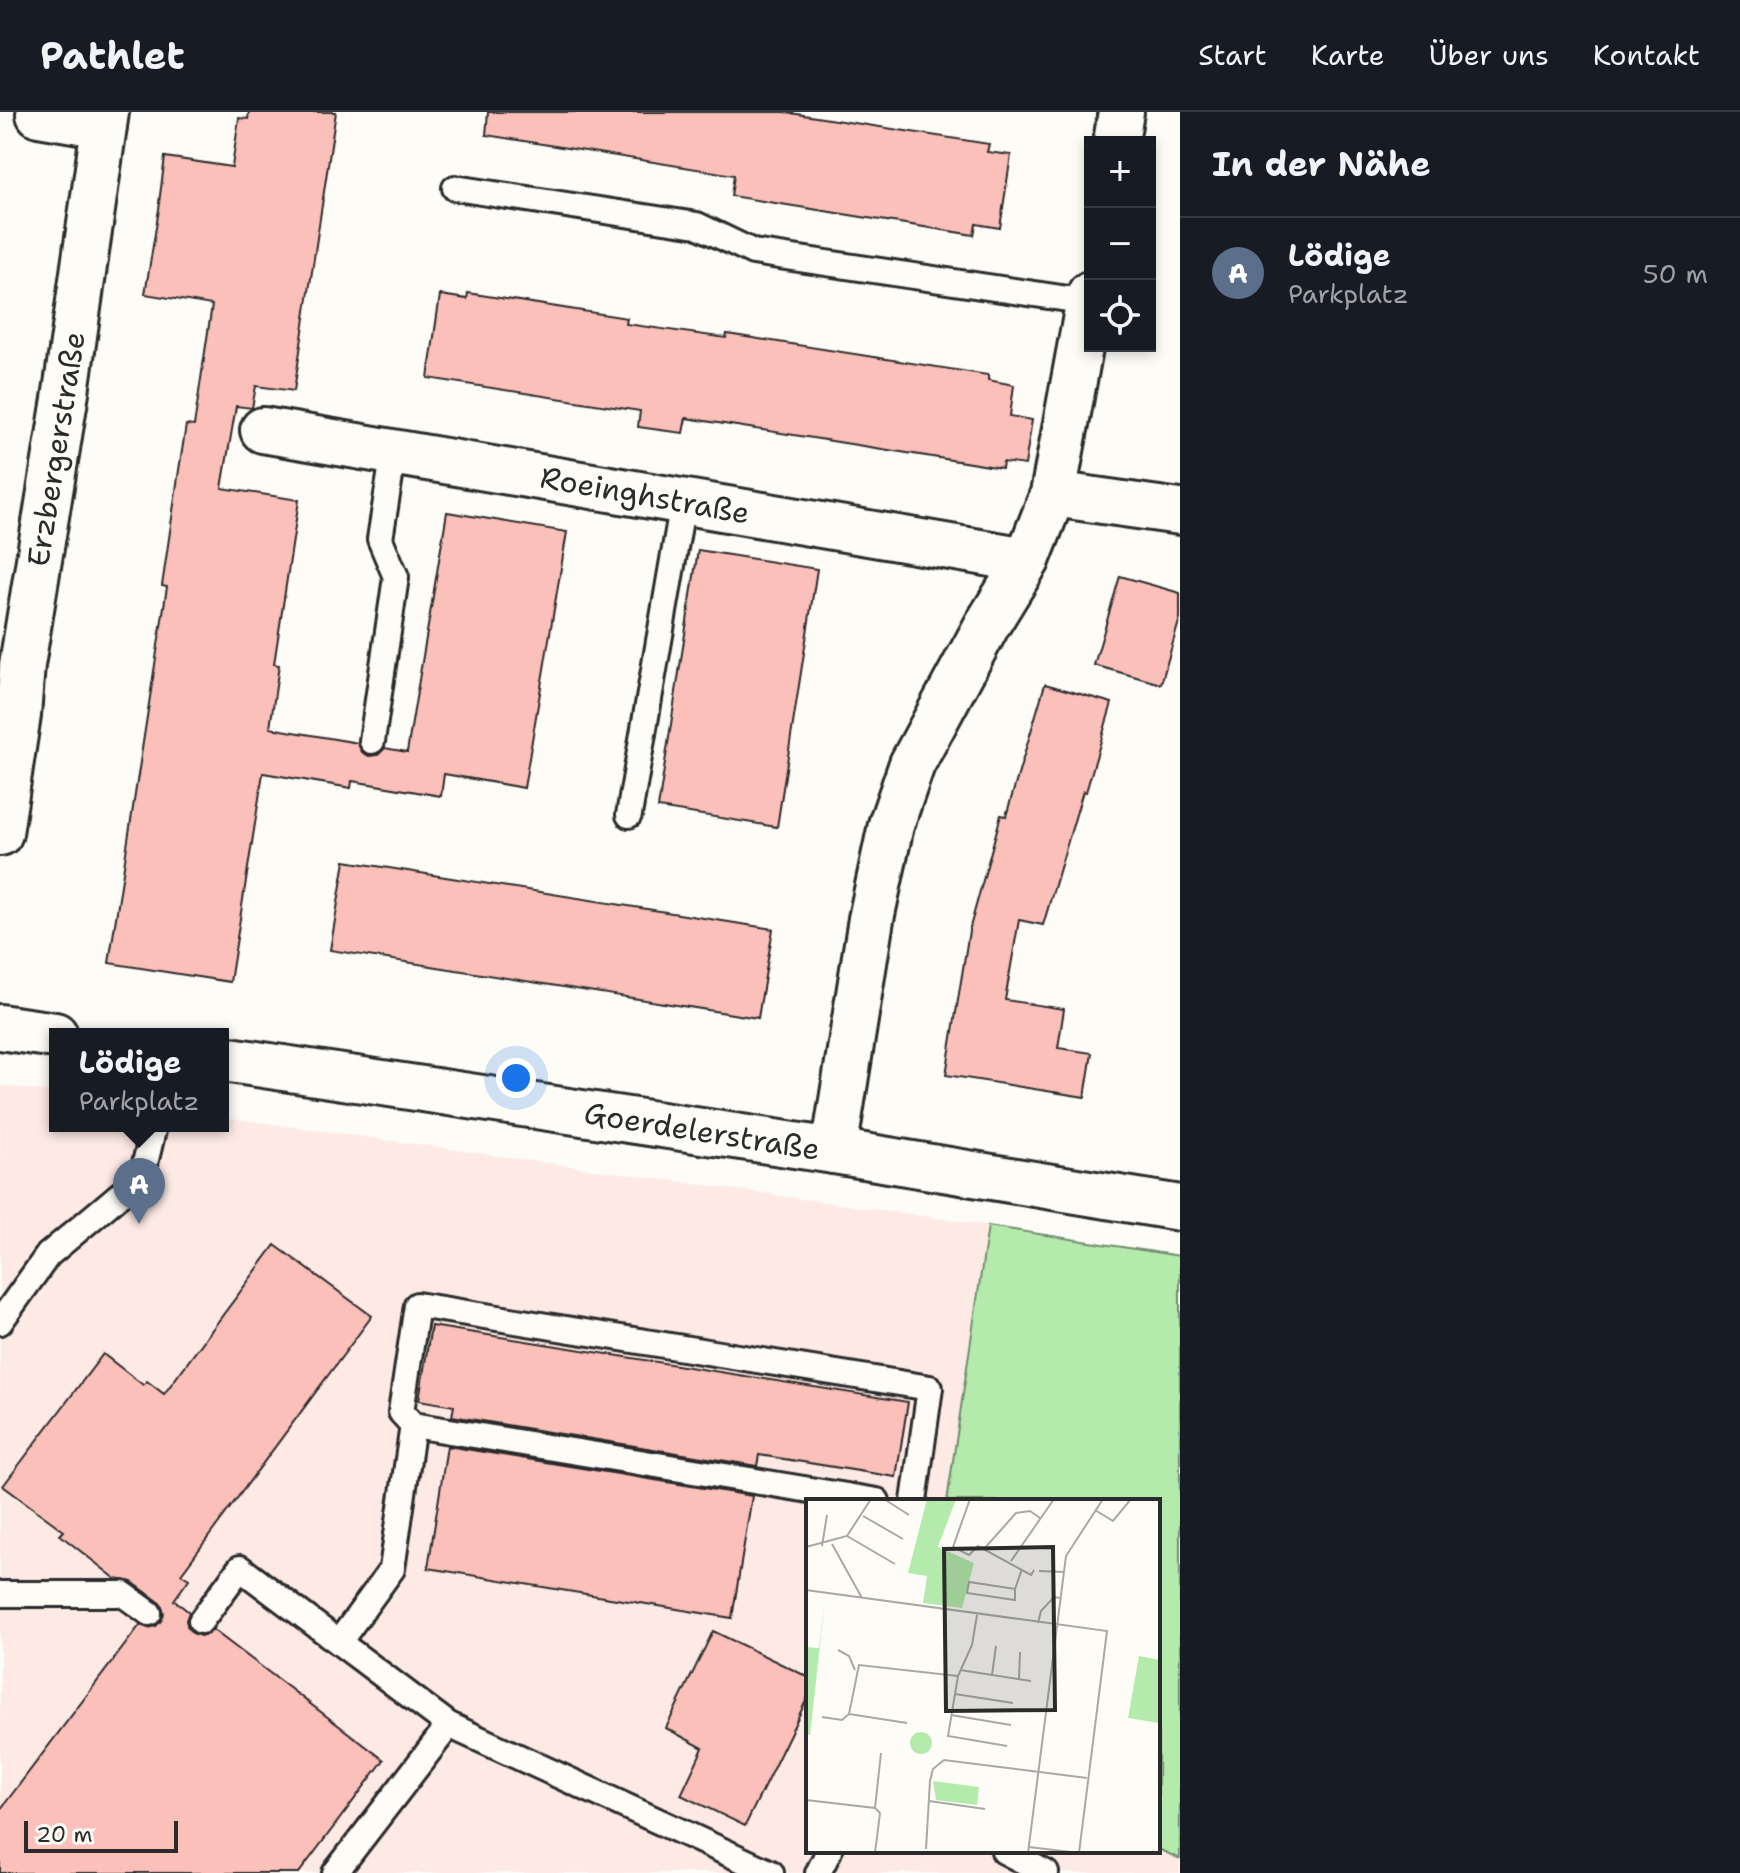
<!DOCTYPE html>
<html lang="de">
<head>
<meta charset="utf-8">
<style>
  :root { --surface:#171b24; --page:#242831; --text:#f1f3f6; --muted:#9ea1a6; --line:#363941; --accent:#98999b }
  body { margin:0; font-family:"Shantell Sans",sans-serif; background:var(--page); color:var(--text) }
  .controls { position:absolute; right:24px; top:24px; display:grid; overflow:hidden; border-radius:0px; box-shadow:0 4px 12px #0003 }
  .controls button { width:72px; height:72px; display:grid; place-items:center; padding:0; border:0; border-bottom:2px solid var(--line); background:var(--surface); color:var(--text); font:40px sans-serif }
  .scale { position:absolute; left:24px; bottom:20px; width:154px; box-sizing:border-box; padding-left:8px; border:4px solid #2b2b2b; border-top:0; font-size:22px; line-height:28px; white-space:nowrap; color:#2b2b2b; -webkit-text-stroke:6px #fdfcf7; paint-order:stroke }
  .you { position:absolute; left:516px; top:966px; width:28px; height:28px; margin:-20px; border:6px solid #fff; border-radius:50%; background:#1a73e8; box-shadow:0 0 0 12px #1a73e833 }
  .badge { display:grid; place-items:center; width:52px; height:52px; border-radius:50%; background:var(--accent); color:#fff; font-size:26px; font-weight:700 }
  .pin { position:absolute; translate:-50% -66px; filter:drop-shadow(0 2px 4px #0008) }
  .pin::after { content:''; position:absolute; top:42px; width:28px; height:24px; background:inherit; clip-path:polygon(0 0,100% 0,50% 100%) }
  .popup { position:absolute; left:49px; top:916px; width:180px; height:104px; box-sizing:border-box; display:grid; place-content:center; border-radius:0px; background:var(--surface); filter:drop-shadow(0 2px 6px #0005); font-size:26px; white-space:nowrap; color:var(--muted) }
  .popup b { font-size:30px; color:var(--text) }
  .popup::after { content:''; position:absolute; left:50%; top:100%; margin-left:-16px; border:16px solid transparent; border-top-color:var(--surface) }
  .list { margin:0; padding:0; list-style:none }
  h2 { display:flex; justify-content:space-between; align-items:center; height:104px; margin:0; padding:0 32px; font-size:34px }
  h2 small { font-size:26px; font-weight:400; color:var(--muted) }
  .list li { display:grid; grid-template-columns:52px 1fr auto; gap:24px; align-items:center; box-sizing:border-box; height:112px; padding:0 32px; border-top:2px solid var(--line) }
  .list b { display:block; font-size:30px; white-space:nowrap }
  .list p { margin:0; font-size:26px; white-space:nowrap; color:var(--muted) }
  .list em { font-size:26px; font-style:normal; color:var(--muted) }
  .icon { flex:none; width:44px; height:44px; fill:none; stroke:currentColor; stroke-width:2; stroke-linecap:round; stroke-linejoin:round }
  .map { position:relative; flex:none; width:1180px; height:1761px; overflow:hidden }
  header { display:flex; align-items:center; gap:48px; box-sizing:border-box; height:112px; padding:0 40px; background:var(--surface); border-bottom:2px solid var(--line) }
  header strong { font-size:38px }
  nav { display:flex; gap:44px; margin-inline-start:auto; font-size:28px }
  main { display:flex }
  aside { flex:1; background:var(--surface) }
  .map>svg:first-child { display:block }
  .built { fill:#fdeae5 }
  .green { fill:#b4eaac; stroke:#708a6c; stroke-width:2 }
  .building { fill:#fcc0ba; stroke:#2b2b2b; stroke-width:2 }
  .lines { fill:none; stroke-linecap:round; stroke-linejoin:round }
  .lane-casing { stroke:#2b2b2b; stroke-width:30 }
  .street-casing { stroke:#2b2b2b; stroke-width:50 }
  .lane { stroke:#fdfcf7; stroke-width:24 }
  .street { stroke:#fdfcf7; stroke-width:44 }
  .labels { text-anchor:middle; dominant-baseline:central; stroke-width:6; stroke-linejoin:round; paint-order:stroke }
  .street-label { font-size:30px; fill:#2b2b2b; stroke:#fdfcf7 }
  .inset-road { fill:none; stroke:#a9a8a5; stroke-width:2 }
  .view { fill:#2b2b2b; fill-opacity:0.15; stroke:#2b2b2b; stroke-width:4 }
  .inset-edge { fill:none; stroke:#2b2b2b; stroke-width:4 }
</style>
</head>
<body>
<header>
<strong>Pathlet</strong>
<nav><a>Start</a><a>Karte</a><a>Über uns</a><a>Kontakt</a></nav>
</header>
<main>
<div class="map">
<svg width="1180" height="1761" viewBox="0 0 1180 1761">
  <rect width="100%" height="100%" fill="#fdfcf7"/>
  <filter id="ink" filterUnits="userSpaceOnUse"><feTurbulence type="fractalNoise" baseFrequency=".0125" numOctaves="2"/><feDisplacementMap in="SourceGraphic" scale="16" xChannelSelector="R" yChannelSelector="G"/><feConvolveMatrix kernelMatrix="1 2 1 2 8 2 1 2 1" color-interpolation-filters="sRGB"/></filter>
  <g filter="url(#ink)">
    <path class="built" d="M0 973 55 981V1014H223V1005L987 1113 946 1389H808V1739L1158 1738 1180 1748V1761H0Z"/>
    <path class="green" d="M988 1114 1180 1144V1747L1158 1737V1389H947Z"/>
    <g class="building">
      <path d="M249 0H336L294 279 256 274 252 296 236 294 222 376 299 388 274 552 279 553 270 616 358 631 362 640 369 644 378 643 385 636 407 640 447 400 567 420 524 676 444 662 441 684 352 669 351 676 263 661 230 870 109 851 167 475 162 474 179 358 186 313 194 314 212 193 145 182 160 91H159L165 45 232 55 239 6 248 7Z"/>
      <path d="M488 0H784L989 32 987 40 1011 43 1000 116 976 112 974 123 731 84 734 63 486 23Z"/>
      <path d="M468 181 627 206 626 212 726 226 727 222 988 263V268L1014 273 1010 304 1032 308 1025 353 1003 350 1002 356 686 306 683 321 660 318 638 315 640 299 428 266 440 183 467 187Z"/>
      <path d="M698 438 817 457 777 715 658 696Z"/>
      <path d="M1120 464 1180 481V506L1161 572 1094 553Z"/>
      <path d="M1045 572 1112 591 1086 680 1083 679 1043 813 1019 808 1005 888 1064 897 1058 936 1092 941 1085 985 946 963 969 819 1001 703 1006 704Z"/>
      <path d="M345 749 773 817 758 906 330 838Z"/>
      <path d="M275 1133 372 1204 181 1462 189 1467 174 1488 189 1500 186 1508 188 1516 192 1521 200 1524 208 1522 213 1518 384 1648 299 1761H0V1698L140 1513 148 1516 156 1514 161 1509 164 1502 162 1494 158 1489 132 1470 116 1467 60 1423 64 1419 3 1374 103 1242 143 1273 147 1269 164 1282Z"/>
      <path d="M431 1214 908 1290 896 1365 759 1343 757 1354 452 1304 454 1294 419 1288Z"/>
      <path d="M447 1334 752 1384 732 1506 428 1456Z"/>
      <path d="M713 1519 808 1565V1585L745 1714 681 1683 703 1636 666 1616Z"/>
    </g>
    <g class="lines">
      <g class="lane-casing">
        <g id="lane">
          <path d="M455 76 697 113 753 140 1088 190"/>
          <path d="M372 629 396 465 380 427 394 339"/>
          <path d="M629 703 683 390"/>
          <path d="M0 1210 48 1143 142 1064 154 1014"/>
          <path d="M877 1389 413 1313 401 1300 417 1193 930 1276 914 1389"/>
          <path d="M0 1482H123L149 1501"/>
          <path d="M201 1509 240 1456 449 1613 771 1761"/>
          <path d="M339 1530 392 1457 413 1313"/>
          <path d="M1004 1739 1046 1761"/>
          <path d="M335 1761 449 1613"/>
          <path d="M818 1761 829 1739"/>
        </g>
      </g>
      <g class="street-casing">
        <g id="street">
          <path d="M39 2 104 13"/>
          <path d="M1116 30 1121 0"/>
          <path d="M263 318 1027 448"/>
          <path d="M1053 382 1180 400"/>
          <path d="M0 721 18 603 22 553 65 287 106 0"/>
          <path d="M0 915 55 923"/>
          <path d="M223 947 834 1039 1180 1096"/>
          <path d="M834 1039 871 807 891 713 912 652 987 513 1027 448 1053 382 1090 182"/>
        </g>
      </g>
      <use href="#lane" class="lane"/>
      <use href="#street" class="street"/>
    </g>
  </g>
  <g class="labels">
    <g class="street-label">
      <text transform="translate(56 337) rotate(-81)">Erzbergerstraße</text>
      <text transform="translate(645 383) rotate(10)">Roeinghstraße</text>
      <text transform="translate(702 1019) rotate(9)">Goerdelerstraße</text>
    </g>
  </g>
  <g transform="translate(806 1387)">
    <rect width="354" height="354" fill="#fdfcf7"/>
    <path d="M121 0H150L132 48 168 64 156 109 117 104 121 77 102 74ZM19 101 4 236H0V148L13 149ZM333 157 354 161 353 224 322 219ZM104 244a11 11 0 1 1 22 0a11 11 0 1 1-22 0ZM127 282 173 288 171 306 130 301Z" fill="#b4eaac"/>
    <path class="inset-road" d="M78 0 103 16M164 0 147 48 163 56 172 47 225 76 228 71M289 11 307 22 325 0M57 17 97 40M41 37 89 65M26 45 56 99M16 47 21 16M0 48 41 37 65 0M178 50 210 14 224 12 234 19M205 62 248 0M233 72 258 73M209 90V101L161 94 163 83 209 90 216 70M0 91 301 132 273 354M171 116 166 146 152 177 142 237 201 247M232 124 235 112 248 98 254 99M32 151 43 157 49 171M154 171 225 182M186 176 190 147M213 180 214 153M149 195 207 204M43 215 101 224M145 216 205 226M16 218 36 221 43 215 53 166 152 177M0 301 69 309 74 314 69 354M123 302 179 310M69 309 75 254M223 348 273 354M120 350 124 282 127 270 138 261 281 279M222 354 260 57 297 0"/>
    <path class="view" d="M247 48 249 211 140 212 138 50Z"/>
    <rect width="354" height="354" class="inset-edge"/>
  </g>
</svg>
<div class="controls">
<button>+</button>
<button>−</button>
<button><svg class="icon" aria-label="locate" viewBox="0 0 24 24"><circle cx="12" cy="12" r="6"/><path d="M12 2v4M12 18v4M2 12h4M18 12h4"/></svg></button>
</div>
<div class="scale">20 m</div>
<div class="you"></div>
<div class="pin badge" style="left:139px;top:1112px;background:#5c6f8a">A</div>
<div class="popup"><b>Lödige</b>Parkplatz</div>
</div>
<aside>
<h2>In der Nähe<small></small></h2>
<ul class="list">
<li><span class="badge" style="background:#5c6f8a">A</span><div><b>Lödige</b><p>Parkplatz</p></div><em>50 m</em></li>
</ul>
</aside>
</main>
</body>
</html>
